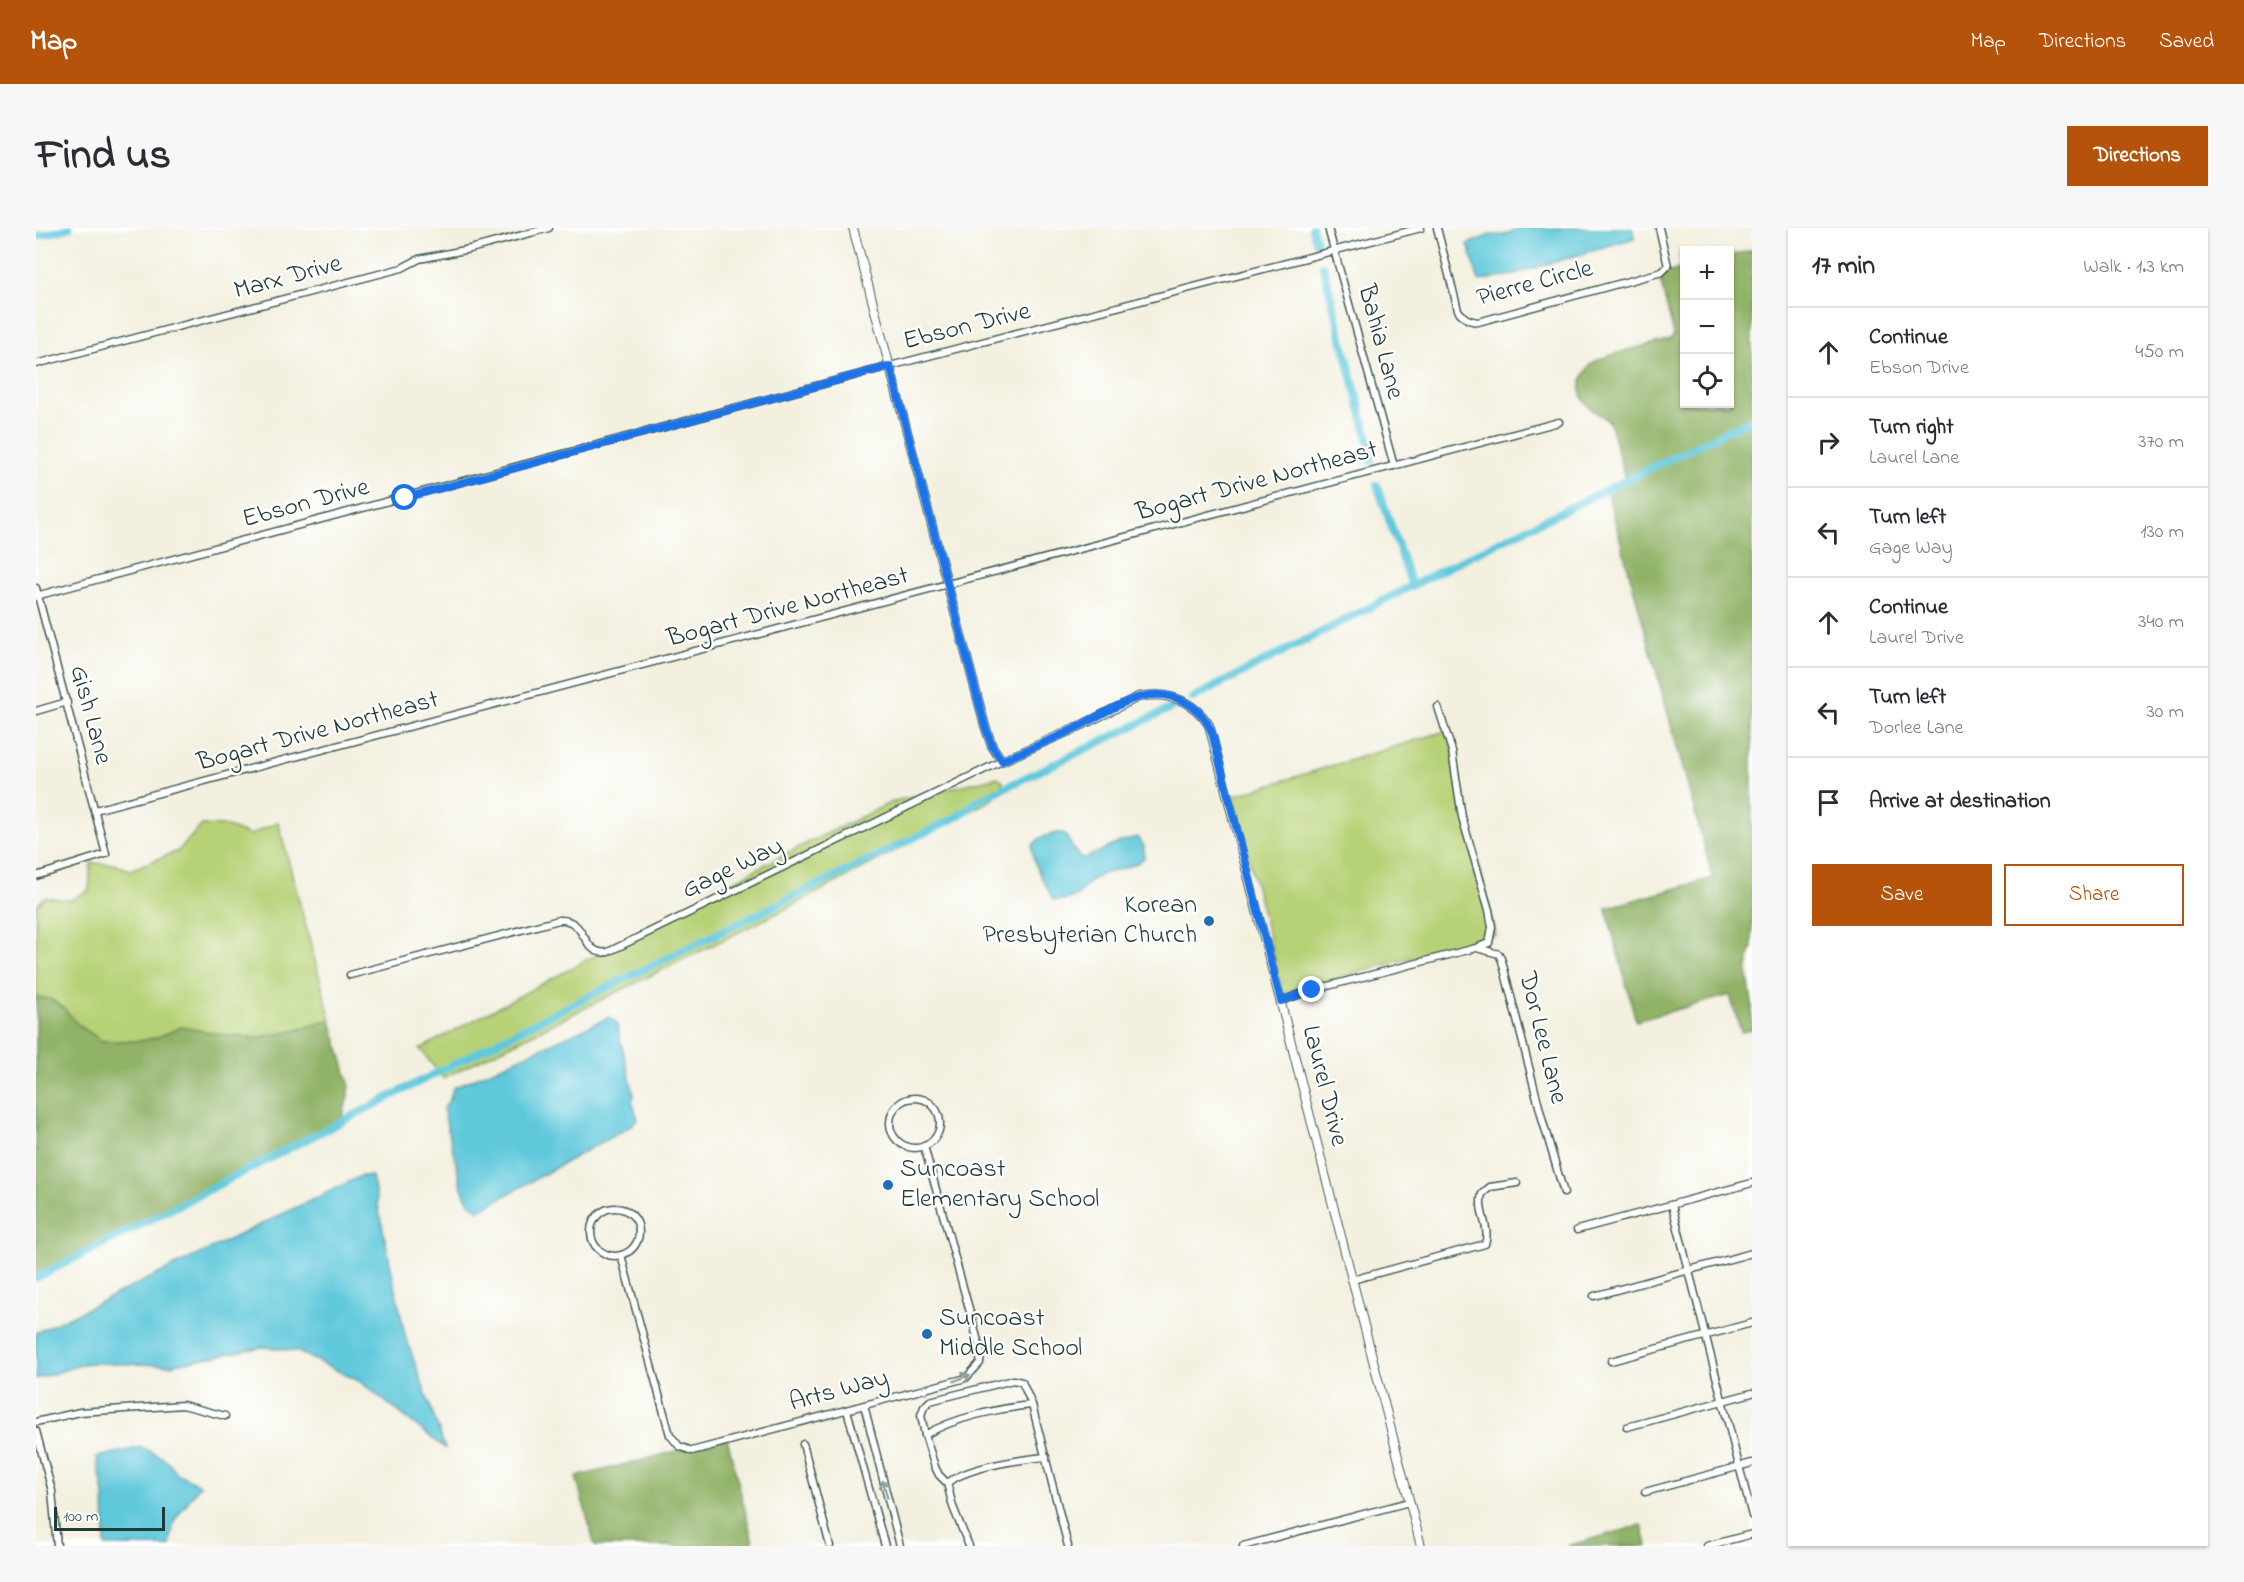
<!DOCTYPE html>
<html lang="en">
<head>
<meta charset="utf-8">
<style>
  :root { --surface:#fff; --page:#f7f7f7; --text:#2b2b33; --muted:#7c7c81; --line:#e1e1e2; --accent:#b45309 }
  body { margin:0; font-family:"Indie Flower",sans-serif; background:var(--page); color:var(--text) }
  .controls { position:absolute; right:18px; top:18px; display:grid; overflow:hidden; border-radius:0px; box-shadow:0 2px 4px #0004 }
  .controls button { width:54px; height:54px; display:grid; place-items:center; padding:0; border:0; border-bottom:2px solid var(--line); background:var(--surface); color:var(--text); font:30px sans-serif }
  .scale { position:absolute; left:18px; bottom:15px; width:111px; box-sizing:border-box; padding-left:6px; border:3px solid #1f3d34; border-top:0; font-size:16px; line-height:21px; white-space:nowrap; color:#1f3d34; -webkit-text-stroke:4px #fff; paint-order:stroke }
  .stop { position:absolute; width:18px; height:18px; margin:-14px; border:4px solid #1a73e8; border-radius:50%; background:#fff }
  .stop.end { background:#1a73e8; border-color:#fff; box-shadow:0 2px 6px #0008 }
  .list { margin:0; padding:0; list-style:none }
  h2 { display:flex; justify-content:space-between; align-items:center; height:78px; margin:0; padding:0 24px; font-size:26px }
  h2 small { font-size:20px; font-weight:400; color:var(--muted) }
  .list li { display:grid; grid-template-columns:39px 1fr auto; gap:18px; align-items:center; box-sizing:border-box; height:90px; padding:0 24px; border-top:2px solid var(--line) }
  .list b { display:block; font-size:22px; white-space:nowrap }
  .list p { margin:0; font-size:20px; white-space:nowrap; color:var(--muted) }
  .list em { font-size:20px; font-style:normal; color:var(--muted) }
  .actions { display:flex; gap:12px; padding:18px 24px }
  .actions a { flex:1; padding:14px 0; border:2px solid var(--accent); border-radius:0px; text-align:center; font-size:21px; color:var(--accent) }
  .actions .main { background:var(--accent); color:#fff }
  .icon { flex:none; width:33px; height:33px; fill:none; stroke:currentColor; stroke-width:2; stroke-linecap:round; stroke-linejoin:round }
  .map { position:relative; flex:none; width:1716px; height:1318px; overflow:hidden; border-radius:0px }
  header { display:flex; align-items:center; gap:36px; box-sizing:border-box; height:84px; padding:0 30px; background:var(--accent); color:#fff }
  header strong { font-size:28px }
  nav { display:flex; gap:33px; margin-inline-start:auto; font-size:21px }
  .intro { display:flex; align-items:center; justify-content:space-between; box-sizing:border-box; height:144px; padding:0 36px }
  h1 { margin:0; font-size:42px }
  .button { padding:15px 27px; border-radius:0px; background:var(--accent); color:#fff; font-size:21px; font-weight:700 }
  main { display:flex; gap:36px; padding:0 36px }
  aside { flex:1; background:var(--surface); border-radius:0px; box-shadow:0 2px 4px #0004 }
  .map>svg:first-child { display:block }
  .green { fill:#b7d177; stroke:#6b8756; stroke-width:1.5 }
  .forest { fill:#91b368; stroke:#58784e; stroke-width:1.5 }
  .water { fill:#5fc8db; stroke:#3f8288; stroke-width:1.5 }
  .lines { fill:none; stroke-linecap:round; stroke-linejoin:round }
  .canal { stroke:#5fc8db; stroke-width:8 }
  .minor-casing { stroke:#3f584e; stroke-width:9 }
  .tertiary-casing { stroke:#3f584e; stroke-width:10 }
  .minor { stroke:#fff; stroke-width:6 }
  .tertiary { stroke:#fff; stroke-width:8 }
  .oneway { stroke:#8f9e9a }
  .route { stroke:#1a73e8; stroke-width:8 }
  .poi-dot { fill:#1f6fb2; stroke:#fff; stroke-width:2 }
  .labels { text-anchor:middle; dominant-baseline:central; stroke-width:4.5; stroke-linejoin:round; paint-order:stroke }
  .street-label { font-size:26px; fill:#1f3d34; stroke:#fff }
  .poi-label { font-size:26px; fill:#1f3d34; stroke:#fff; text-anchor:start }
</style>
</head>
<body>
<header>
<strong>Map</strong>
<nav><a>Map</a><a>Directions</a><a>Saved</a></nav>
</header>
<div class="intro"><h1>Find us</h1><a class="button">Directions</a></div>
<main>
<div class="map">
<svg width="1716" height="1318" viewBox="0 0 1716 1318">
  <rect width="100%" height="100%" fill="#fff"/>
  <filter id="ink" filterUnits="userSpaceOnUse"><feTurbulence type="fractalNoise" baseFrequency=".0167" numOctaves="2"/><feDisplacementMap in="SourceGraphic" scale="12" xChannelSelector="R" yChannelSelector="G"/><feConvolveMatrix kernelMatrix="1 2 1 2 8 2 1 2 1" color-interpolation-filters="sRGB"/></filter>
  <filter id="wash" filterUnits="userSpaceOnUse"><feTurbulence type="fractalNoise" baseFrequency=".008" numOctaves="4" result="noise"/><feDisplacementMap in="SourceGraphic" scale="24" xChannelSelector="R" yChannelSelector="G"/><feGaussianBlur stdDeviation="1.35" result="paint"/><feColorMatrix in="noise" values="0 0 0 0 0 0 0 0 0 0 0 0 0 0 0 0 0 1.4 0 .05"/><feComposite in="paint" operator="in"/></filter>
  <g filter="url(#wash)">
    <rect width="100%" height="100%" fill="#f3f0df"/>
    <g class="green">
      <path d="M1413 502 1459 707 1247 765 1197 568Z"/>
      <path d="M962 549 967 553 965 562 954 573 750 681 407 850 384 821 751 625 858 573Z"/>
      <path d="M242 594 295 792 258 803 220 810 182 806 146 799 122 809 105 813H66L40 795 28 780 14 771 0 769V678L9 669 35 672 53 662 55 635 77 636 94 642 142 623 166 597 188 598 214 607Z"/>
    </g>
    <g class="forest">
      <path d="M1716 22V720C1707 742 1714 755 1716 776 1716 784 1716 793 1716 801L1705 804 1694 767 1600 793 1570 680 1677 650 1570 260 1589 250 1574 196 1572 192C1555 182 1538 172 1547 149 1550 144 1553 137 1558 134 1569 126 1619 116 1635 111L1638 107 1624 51 1627 46 1648 40V176H1694V28Z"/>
      <path d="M0 769 14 771 28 780 40 795 66 813H105L122 809 146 799 182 806 220 810 258 803 295 792 314 859 306 892 0 1047Z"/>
      <path d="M691 1210 718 1318H559L540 1249Z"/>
      <path d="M1606 1297 1611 1318H1531Z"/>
    </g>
    <g class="water">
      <path d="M1483 0H1596L1599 10 1468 49 1443 53 1432 16 1454 7H1468Z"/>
      <path d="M1021 605H1027C1036 613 1036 628 1050 630L1084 614 1101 609 1108 618V630C1096 641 1079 640 1065 647 1052 653 1052 655 1044 665 1040 671 1024 672 1017 672 1010 655 996 638 996 618L1004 610Z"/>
      <path d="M573 789 580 794 596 858 598 868 596 873 602 891 592 900 443 982 433 975 426 960 407 881 414 871 417 860Z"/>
      <path d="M325 948H336L369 1107 409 1220 323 1153 260 1123 227 1119 134 1137 51 1135 0 1151V1105Z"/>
      <path d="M106 1219 129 1231 141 1245 164 1257 138 1293 134 1318H69L68 1267 61 1229Z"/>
    </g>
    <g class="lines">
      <g class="canal">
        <path d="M1276 0 1281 16"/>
        <path d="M0 9 33 0"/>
        <path d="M1287 38 1335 222V233"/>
        <path d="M1341 257 1376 358"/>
        <path d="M1157 470 1426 332 1716 191"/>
        <path d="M0 1050 502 793 921 589 943 572 1135 480"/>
      </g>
    </g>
  </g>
  <g filter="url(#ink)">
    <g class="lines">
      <g class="minor-casing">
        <g id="minor">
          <path d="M1292 0 1358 238"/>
          <path d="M1401 0 1422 82C1428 90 1432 93 1442 94L1626 44 1632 38 1623 0"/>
          <path d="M0 136 366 40 383 31 434 21 513 0"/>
          <path d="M0 360 70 626 0 648"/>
          <path d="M0 368 854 138 1385 0"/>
          <path d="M0 483 31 474"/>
          <path d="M59 582 1523 194"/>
          <path d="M1441 720 1463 726 1466 733 1507 894 1528 965"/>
          <path d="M314 747 523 692C552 690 545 729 572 724L966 533"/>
          <path d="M1245 773 1276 762 1440 720 1453 715 1456 699 1453 682 1426 589 1416 523 1402 479"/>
          <circle cx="879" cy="895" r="25"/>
          <path d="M1636 977 1716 1288"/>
          <circle cx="579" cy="1004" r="24"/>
          <path d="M1541 1002 1716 955"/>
          <path d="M585 1027 634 1207 643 1218 656 1223 930 1150 944 1135 945 1124 888 918"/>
          <path d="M1316 1052 1449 1016C1455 999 1441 984 1446 966L1454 959 1481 955"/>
          <path d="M1558 1068 1716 1025"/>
          <path d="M1575 1133 1716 1095"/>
          <path d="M828 1177 864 1318"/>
          <path d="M811 1182 849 1318"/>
          <path d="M0 1194 44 1184 147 1177 189 1188"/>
          <path d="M1591 1199 1716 1165"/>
          <path d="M0 1203 16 1263 21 1318"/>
          <path d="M889 1207C917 1190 963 1180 996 1177"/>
          <path d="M767 1216 794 1318"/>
          <path d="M911 1255C934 1238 981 1232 1010 1229"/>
          <path d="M1609 1264 1716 1235"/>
          <path d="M933 1318 917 1279 911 1255 903 1247 899 1239 889 1207 885 1187 888 1179 894 1173 977 1152 986 1154 996 1177 1032 1318"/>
          <path d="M1207 1318 1373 1274"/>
          <path d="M1671 1318 1716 1306"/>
        </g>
      </g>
      <g class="tertiary-casing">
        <path id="tertiary" d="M817 0 949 498 956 518 966 533 1038 501 1102 469C1131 463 1157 472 1173 497L1385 1318"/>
      </g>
      <use href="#minor" class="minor"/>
      <use href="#tertiary" class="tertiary"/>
    </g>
    <defs><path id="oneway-shaft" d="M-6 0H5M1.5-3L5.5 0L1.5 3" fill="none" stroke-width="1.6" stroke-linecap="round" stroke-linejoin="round" transform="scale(1.5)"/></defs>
    <g class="oneway">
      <use href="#oneway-shaft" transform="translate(926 1150) rotate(-22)"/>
      <use href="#oneway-shaft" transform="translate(849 1261) rotate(-105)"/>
    </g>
  </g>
  <g class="lines" filter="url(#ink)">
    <path class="route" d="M369 270 854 138 949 498 956 518 966 533C990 522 1014 513 1038 501 1059 491 1081 475 1104 469 1134 461 1165 476 1176 505L1245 773 1276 762"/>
  </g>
  <g class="poi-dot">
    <circle cx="1173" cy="693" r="6"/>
    <circle cx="852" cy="957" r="6"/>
    <circle cx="891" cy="1106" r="6"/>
  </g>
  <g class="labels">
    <g class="street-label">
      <text transform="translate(252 50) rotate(-15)">Marx Drive</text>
      <text transform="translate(1499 56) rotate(-15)">Pierre Circle</text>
      <text transform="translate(931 99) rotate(-14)">Ebson Drive</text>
      <text transform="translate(1344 114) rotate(75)">Bahia Lane</text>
      <text transform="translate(1221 254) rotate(-15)">Bogart Drive Northeast</text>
      <text transform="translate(270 276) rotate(-15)">Ebson Drive</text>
      <text transform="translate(752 380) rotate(-15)">Bogart Drive Northeast</text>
      <text transform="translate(54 487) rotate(75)">Gish Lane</text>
      <text transform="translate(282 504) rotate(-15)">Bogart Drive Northeast</text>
      <text transform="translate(697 641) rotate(-26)">Gage Way</text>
      <text transform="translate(1506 810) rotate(76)">Dor Lee Lane</text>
      <text transform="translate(1288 858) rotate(76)">Laurel Drive</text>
      <text transform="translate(803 1163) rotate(-15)">Arts Way</text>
    </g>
    <g class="poi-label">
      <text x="1161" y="678" text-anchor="end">Korean<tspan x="1161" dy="30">Presbyterian Church</tspan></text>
      <text x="864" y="942">Suncoast<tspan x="864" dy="30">Elementary School</tspan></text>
      <text x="903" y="1091">Suncoast<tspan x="903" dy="30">Middle School</tspan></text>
    </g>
  </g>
</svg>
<div class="controls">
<button>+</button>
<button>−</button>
<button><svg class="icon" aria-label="locate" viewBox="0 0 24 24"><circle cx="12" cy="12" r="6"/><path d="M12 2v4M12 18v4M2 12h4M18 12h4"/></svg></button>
</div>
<div class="scale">100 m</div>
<div class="stop" style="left:369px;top:270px"></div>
<div class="stop end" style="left:1276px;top:762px"></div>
</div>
<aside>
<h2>17 min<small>Walk · 1.3 km</small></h2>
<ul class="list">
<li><svg class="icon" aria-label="ahead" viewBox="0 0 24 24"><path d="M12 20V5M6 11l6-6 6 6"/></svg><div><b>Continue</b><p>Ebson Drive</p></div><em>450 m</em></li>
<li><svg class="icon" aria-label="right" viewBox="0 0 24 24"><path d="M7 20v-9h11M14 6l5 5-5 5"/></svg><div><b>Turn right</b><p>Laurel Lane</p></div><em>370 m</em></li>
<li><svg class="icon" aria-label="left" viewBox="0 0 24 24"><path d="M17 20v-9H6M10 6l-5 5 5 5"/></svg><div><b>Turn left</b><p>Gage Way</p></div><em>130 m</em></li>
<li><svg class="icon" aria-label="ahead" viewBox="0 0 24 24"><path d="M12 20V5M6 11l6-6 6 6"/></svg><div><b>Continue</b><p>Laurel Drive</p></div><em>340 m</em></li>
<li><svg class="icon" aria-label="left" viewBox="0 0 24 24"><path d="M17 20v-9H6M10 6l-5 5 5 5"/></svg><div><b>Turn left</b><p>Dorlee Lane</p></div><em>30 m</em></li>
<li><svg class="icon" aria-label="arrive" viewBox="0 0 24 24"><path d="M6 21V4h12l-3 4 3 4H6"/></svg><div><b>Arrive at destination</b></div></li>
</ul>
<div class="actions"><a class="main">Save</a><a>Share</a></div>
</aside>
</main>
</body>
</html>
